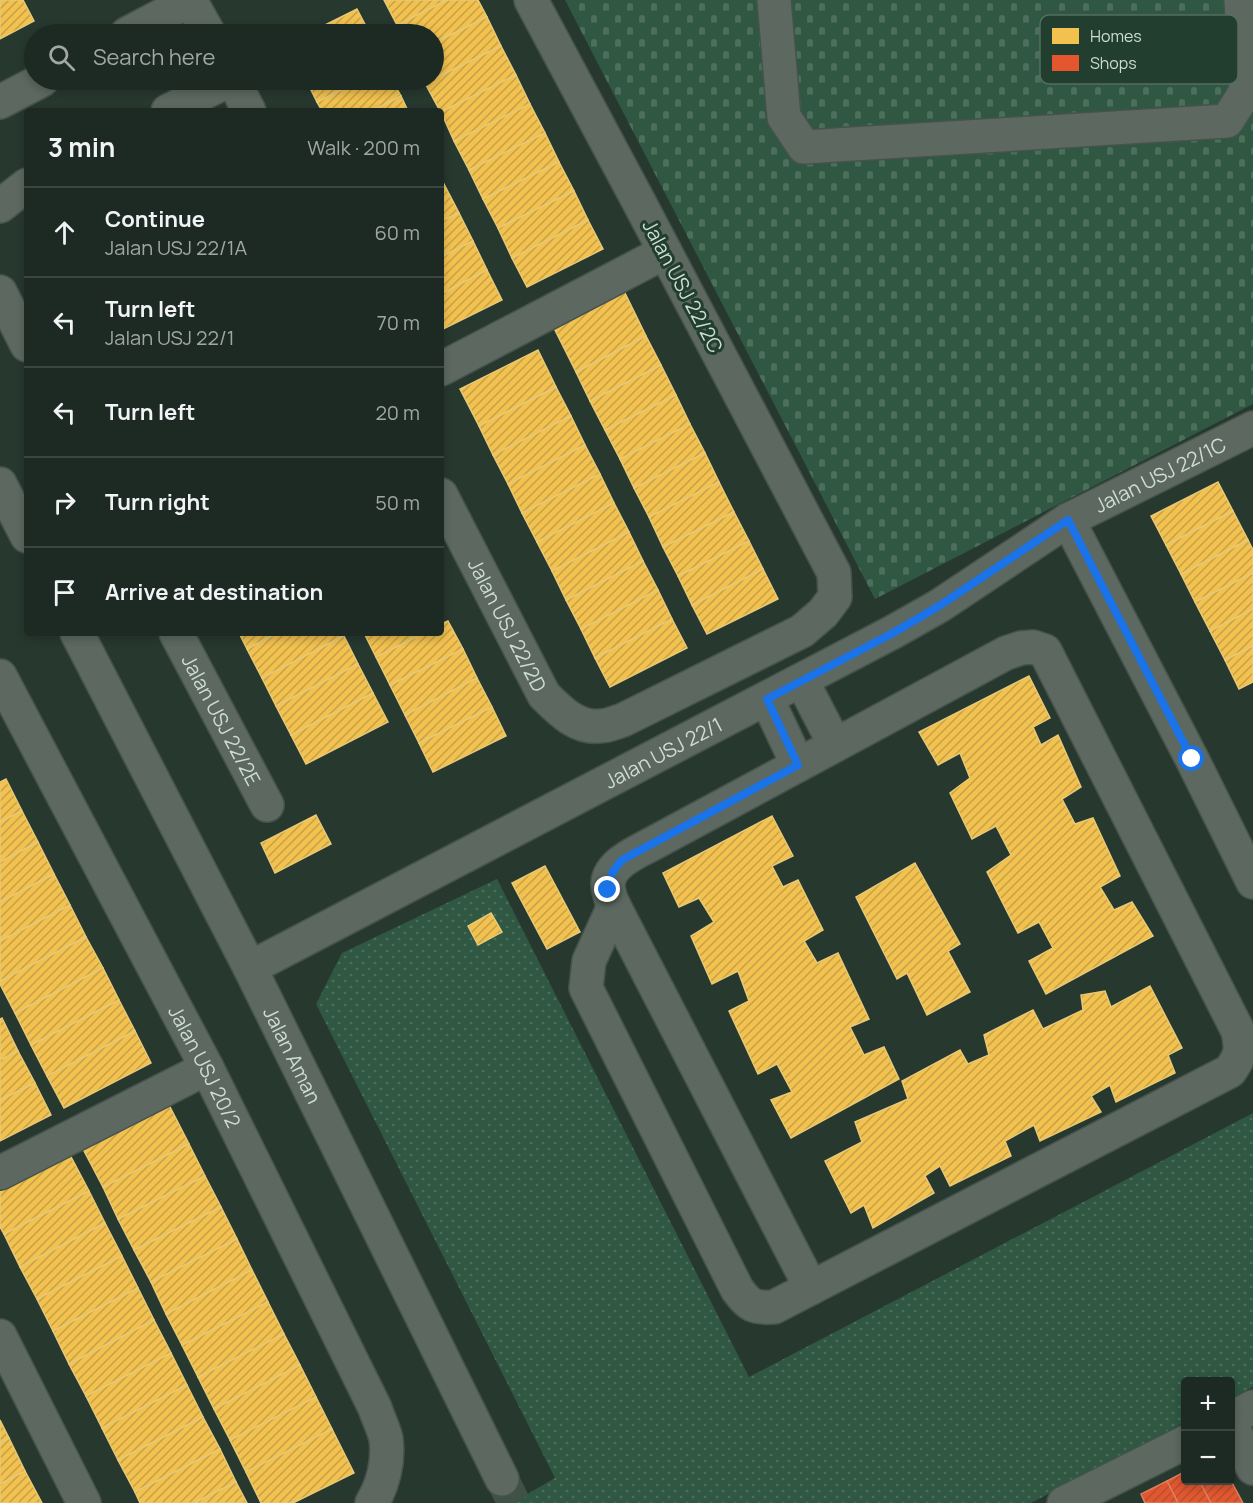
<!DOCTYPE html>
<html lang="en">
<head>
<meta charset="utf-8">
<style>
  :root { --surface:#1d2a23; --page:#25322b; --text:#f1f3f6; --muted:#a0a7a6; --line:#3b4641 }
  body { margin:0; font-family:Manrope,sans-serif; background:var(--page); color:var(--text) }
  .controls { position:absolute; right:18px; bottom:18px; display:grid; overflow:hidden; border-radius:6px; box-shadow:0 3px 9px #0003 }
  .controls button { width:54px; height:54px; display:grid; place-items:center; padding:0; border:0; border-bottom:2px solid var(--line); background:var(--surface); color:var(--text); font:30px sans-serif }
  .stop { position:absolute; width:18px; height:18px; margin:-14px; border:4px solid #1a73e8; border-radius:50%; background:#fff }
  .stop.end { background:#1a73e8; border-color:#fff; box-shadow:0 2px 6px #0008 }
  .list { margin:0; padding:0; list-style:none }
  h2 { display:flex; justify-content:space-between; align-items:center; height:78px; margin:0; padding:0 24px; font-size:26px }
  h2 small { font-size:20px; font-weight:400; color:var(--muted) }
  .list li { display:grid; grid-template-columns:39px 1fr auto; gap:18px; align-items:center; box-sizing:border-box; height:90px; padding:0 24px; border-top:2px solid var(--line) }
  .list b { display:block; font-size:22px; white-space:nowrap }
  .list p { margin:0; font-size:20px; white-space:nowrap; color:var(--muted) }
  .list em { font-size:20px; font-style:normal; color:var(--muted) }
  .icon { flex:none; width:33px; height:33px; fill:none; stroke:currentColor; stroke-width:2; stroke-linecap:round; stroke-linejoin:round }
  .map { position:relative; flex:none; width:1253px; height:1503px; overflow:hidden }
  .search { position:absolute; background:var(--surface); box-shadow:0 3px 9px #0003; left:24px; top:24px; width:420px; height:66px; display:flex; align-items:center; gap:15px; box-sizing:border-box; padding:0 21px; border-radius:33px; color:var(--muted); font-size:22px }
  .panel { position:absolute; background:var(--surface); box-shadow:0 3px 9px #0003; left:24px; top:108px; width:420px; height:528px; border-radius:6px }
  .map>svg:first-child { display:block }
  .grass { fill:url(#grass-dots) }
  .cemetery { fill:url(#cemetery-stones) }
  .homes { fill:url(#homes-hatch); stroke:#e7c976; stroke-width:1.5 }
  .shops { fill:url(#shops-hatch); stroke:#dd7f60; stroke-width:1.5 }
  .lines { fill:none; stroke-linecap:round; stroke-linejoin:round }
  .minor-tunnel { stroke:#405148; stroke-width:33; stroke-dasharray:33 16; stroke-linecap:butt }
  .minor-casing { stroke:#45534c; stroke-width:36 }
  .minor { stroke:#5c6860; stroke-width:33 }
  .route { stroke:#1a73e8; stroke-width:8 }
  .labels { text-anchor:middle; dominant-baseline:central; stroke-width:6; stroke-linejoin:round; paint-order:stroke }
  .street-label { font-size:20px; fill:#ccddd3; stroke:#213e2e }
  .key { fill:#213e2e; stroke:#546e60; stroke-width:1.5 }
  .key-label { font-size:16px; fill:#ccddd3 }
</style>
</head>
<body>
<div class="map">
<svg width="1253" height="1503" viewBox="0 0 1253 1503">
  <defs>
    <pattern id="grass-dots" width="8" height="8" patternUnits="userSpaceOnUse" patternTransform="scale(1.5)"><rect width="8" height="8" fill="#2f5741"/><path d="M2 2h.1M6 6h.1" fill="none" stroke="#4c6f5c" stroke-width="1.8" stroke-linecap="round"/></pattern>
    <pattern id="cemetery-stones" width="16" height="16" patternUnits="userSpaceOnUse" patternTransform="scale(1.5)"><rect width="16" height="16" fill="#2f5741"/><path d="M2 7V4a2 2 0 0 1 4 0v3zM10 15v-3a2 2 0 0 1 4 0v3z" fill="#4c6f5c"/></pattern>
    <pattern id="homes-hatch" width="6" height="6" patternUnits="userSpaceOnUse" patternTransform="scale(1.5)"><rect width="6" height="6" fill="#f2c14e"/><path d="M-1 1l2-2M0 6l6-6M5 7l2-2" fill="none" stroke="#c5a14a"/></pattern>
    <pattern id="shops-hatch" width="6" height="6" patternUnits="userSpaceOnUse" patternTransform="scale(1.5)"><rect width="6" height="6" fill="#e4572e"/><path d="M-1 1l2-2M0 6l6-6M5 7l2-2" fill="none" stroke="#b25133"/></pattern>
  </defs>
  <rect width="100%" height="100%" fill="#27382f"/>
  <path class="grass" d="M497 879 749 1377 1253 1113V1387L1231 1398 1230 1382H1186L1185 1422 1031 1503H512L555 1478 316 1004 342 953Z"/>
  <path class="cemetery" d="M565 0H1253V404L875 599Z"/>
  <g class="homes">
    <path d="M0 0H23L34 21 0 39Z"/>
    <path d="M384 0H447L397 25Z"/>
    <path d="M447 0H478L487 17 434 43V34H402L397 25Z"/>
    <path d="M357 9 370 34H307Z"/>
    <path d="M487 17 501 46 434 79V43Z"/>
    <path d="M501 46 516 75 441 112 440 111 425 83Z"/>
    <path d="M516 75 530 104 454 141 441 112Z"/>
    <path d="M306 80H362L317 102Z"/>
    <path d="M362 80H392L401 96 372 111H322L317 102Z"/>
    <path d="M401 96 408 111H372Z"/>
    <path d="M530 104 545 133 469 170 454 141Z"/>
    <path d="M545 133 559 162 483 199 469 170Z"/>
    <path d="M559 162 574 191 498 228 483 199Z"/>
    <path d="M444 184 459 213 441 221V185Z"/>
    <path d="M574 191 588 220 512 258 498 228Z"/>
    <path d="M459 213 473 241 441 257V221Z"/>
    <path d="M588 220 603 249 527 287 512 258Z"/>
    <path d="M473 241 487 270 441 294V257Z"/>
    <path d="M487 270 502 300 441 330V294Z"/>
    <path d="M624 291 646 336 576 372 553 326Z"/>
    <path d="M646 336 661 365 590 401 576 372Z"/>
    <path d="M538 350 556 387 479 426 460 389Z"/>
    <path d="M661 365 676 395 605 430 590 401Z"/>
    <path d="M556 387 571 416 493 455 479 426Z"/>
    <path d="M676 395 690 424 620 459 605 430Z"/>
    <path d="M571 416 585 445 508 484 493 455Z"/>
    <path d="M690 424 705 453 634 488 620 459Z"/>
    <path d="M585 445 600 474 522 513 508 484Z"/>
    <path d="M705 453 719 482 649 517 634 488Z"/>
    <path d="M600 474 614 503 537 542 522 513Z"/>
    <path d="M719 482 734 512 663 547 649 517Z"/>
    <path d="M1218 482 1233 511 1166 545 1151 516Z"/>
    <path d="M614 503 629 532 552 571 537 542Z"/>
    <path d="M1233 511 1248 540 1181 574 1166 545Z"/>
    <path d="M734 512 749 541 678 576 663 547Z"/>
    <path d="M629 532 643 561 566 600 552 571Z"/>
    <path d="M1248 540 1253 550V573L1195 602 1181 574Z"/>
    <path d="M749 541 763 569 692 605 678 576Z"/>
    <path d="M643 561 658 590 581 629 566 600Z"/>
    <path d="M763 569 778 599 707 634 692 605Z"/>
    <path d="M1253 573V609L1210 631 1195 602Z"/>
    <path d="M658 590 672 619 595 658 581 629Z"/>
    <path d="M1253 609V646L1225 660 1210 631Z"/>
    <path d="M672 619 687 648 610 687 595 658Z"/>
    <path d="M448 621 463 649 390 685 376 657 424 633H441V624Z"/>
    <path d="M239 633H278L247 649Z"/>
    <path d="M278 633H342L344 636 262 678 247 649Z"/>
    <path d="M364 633H424L376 657Z"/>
    <path d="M344 636 358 664 276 706 262 678Z"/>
    <path d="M1253 646V682L1239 689 1225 660Z"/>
    <path d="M463 649 477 678 405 715 390 685Z"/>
    <path d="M358 664 373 693 291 735 276 706Z"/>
    <path d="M1029 676 1050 718 1033 727 1041 745 1058 735 1081 787 1062 799 1075 824 1093 818 1120 876 1100 887 1114 910 1132 902 1153 936 1046 994 1029 961 1053 948 1039 922 1018 933 987 872 1011 855 996 826 972 839 950 793 970 778 960 753 938 765 919 732Z"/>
    <path d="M477 678 492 707 419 743 405 715Z"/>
    <path d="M373 693 388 722 306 764 291 735Z"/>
    <path d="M492 707 506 736 433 772 419 743Z"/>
    <path d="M6 779 22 811 0 822V782Z"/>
    <path d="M22 811 38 842 0 862V822Z"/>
    <path d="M316 815 331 844 275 873 261 843Z"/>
    <path d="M772 816 793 856 772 866 783 887 798 880 823 930 804 941 817 963 838 953 869 1019 850 1027 864 1055 884 1047 899 1079 791 1138 771 1100 792 1092 777 1064 758 1074 729 1011 749 1001 738 971 712 984 691 936 714 922 699 898 679 907 663 873Z"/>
    <path d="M38 842 54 874 0 902V862Z"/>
    <path d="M915 863 960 944 948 951 970 992 927 1015 907 973 897 979 856 897Z"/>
    <path d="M545 866 580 932 547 949 512 883Z"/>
    <path d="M54 874 70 905 0 941V902Z"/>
    <path d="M70 905 86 937 0 981V941Z"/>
    <path d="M491 913 502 932 478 945 468 926Z"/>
    <path d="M86 937 103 968 15 1013 0 984V981Z"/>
    <path d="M103 968 119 1000 31 1045 15 1013Z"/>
    <path d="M1150 986 1182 1048 1168 1055 1175 1073 1116 1102 1110 1085 1091 1096 1101 1112 1040 1141 1034 1125 1005 1141 1011 1156 950 1186 940 1166 925 1176 934 1193 873 1228 864 1205 851 1213 825 1161 862 1142 855 1122 908 1099 902 1081 960 1050 968 1064 989 1055 984 1035 1033 1010 1043 1029 1083 1010 1081 995 1105 991 1111 1007Z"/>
    <path d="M119 1000 135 1031 47 1076 31 1045Z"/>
    <path d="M2 1018 18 1051 0 1060V1019Z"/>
    <path d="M135 1031 151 1063 64 1108 47 1076Z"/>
    <path d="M18 1051 35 1083 0 1100V1060Z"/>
    <path d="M35 1083 51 1115 0 1141V1100Z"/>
    <path d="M168 1103 189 1144 103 1187 82 1147Z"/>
    <path d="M189 1144 205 1176 118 1219 103 1187Z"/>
    <path d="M69 1153 89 1191 4 1234 0 1227V1188Z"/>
    <path d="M205 1176 221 1207 134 1250 118 1219Z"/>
    <path d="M89 1191 105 1223 20 1267 4 1234Z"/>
    <path d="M221 1207 237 1239 151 1282 134 1250Z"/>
    <path d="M105 1223 122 1256 37 1299 20 1267Z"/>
    <path d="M237 1239 252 1270 166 1314 151 1282Z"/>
    <path d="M122 1256 138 1288 53 1331 37 1299Z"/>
    <path d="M252 1270 268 1302 182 1345 166 1314Z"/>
    <path d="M138 1288 154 1320 69 1364 53 1331Z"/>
    <path d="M268 1302 284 1334 198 1377 182 1345Z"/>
    <path d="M154 1320 171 1353 86 1396 69 1364Z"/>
    <path d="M284 1334 300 1365 214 1409 198 1377Z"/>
    <path d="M171 1353 187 1385 102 1428 86 1396Z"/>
    <path d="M300 1365 316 1397 230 1440 214 1409Z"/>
    <path d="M187 1385 203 1417 118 1460 102 1428Z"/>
    <path d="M316 1397 332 1429 246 1472 230 1440Z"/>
    <path d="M203 1417 220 1449 135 1492 118 1460Z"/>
    <path d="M0 1420 9 1438 0 1443Z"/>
    <path d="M332 1429 354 1473 293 1503H261L246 1472Z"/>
    <path d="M9 1438 25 1471 0 1484V1443Z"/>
    <path d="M220 1449 236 1482 194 1503H140L135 1492Z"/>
    <path d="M25 1471 42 1503H0V1484Z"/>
    <path d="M236 1482 247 1503H194Z"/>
  </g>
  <g class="shops">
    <path d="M1186 1471V1480H1199L1211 1503H1178L1167 1481Z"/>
    <path d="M1230 1479 1243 1503H1211L1199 1480H1230Z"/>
    <path d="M1167 1481 1178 1503H1145L1141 1494Z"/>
  </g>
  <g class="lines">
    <path class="minor-tunnel" d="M502 1479 514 1503"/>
    <g class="minor-casing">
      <g id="minor">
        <path d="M190 0 209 34"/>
        <path d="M774 0 784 117 804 147 1227 121 1246 91 1241 0"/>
        <path d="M127 34 191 0"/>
        <path d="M233 80 249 111"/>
        <path d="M0 102 42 80"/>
        <path d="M168 111 229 80"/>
        <path d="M0 206 27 185"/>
        <path d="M0 292 27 345"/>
        <path d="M441 369 665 252"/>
        <path d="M0 484 27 536"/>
        <path id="s1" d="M441 495 544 695C559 710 577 729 600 726 608 726 616 722 623 720L802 631 823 613 835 597 834 573 640 204 531 0"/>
        <path d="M1068 520 1192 759 1253 882"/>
        <path id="s2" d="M77 633 250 968 502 1479"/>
        <path id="s3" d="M176 633 267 805"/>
        <path d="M1033 647 1045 651 1238 1031C1242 1051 1241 1055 1230 1071L774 1307C754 1308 749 1306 737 1289L586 988 589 961 614 906C612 902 610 897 609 892 602 867 633 854 650 845L1006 653 1021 648Z"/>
        <path id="s4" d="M0 676 207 1068 375 1408C378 1418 384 1429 386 1439 389 1461 383 1485 372 1503"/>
        <path d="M802 681 835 745"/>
        <path d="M767 699 798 765"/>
        <path d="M614 906 811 1288"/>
        <path id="s5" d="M250 968 893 632 939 606 1068 520 1253 428"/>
        <path d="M0 1173 207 1068"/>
        <path d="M0 1336 84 1503"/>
        <path d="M1230 1419 1253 1407"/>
        <path d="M1230 1423 1253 1468"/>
        <path d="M1064 1503 1186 1442"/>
      </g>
    </g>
    <use href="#minor" class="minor"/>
  </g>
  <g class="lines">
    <path class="route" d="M608 890C609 877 613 870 622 860L798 765 767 699 893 633 939 606 1068 520 1192 759"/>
  </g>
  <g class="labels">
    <g class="street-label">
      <text transform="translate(683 286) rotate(62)">Jalan USJ 22/2C</text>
      <text stroke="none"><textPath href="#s5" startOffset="1036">Jalan USJ 22/1C</textPath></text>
      <text stroke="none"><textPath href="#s1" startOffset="146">Jalan USJ 22/2D</textPath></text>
      <text stroke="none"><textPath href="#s3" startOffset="98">Jalan USJ 22/2E</textPath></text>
      <text stroke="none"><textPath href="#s5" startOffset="466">Jalan USJ 22/1</textPath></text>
      <text stroke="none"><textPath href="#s2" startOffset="474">Jalan Aman</textPath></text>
      <text stroke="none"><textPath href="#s4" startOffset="441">Jalan USJ 20/2</textPath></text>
    </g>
  </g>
  <rect x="1040" y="15" width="198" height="69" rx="9" class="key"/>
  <rect x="1052" y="28" width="27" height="16" fill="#f2c14e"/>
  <rect x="1052" y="55" width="27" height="16" fill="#e4572e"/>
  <g class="key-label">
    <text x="1090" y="42">Homes</text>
    <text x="1090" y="69">Shops</text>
  </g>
</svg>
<div class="controls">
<button>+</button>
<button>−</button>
</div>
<div class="stop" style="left:1192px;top:759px"></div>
<div class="stop end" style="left:608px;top:890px"></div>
<div class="search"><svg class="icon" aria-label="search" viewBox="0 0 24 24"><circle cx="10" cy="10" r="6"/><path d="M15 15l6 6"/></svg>Search here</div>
<section class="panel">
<h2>3 min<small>Walk · 200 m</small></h2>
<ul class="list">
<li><svg class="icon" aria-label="ahead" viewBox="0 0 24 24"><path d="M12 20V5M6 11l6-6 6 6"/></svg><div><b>Continue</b><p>Jalan USJ 22/1A</p></div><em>60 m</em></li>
<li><svg class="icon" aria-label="left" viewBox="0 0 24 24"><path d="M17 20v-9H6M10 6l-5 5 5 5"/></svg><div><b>Turn left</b><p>Jalan USJ 22/1</p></div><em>70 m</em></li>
<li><svg class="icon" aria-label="left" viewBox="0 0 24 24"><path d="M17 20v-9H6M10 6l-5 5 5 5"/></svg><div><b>Turn left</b></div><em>20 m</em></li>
<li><svg class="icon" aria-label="right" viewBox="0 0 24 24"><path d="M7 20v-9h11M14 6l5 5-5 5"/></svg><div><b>Turn right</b></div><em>50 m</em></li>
<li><svg class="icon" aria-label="arrive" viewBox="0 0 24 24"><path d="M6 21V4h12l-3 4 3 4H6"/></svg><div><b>Arrive at destination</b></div></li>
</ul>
</section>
</div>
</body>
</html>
